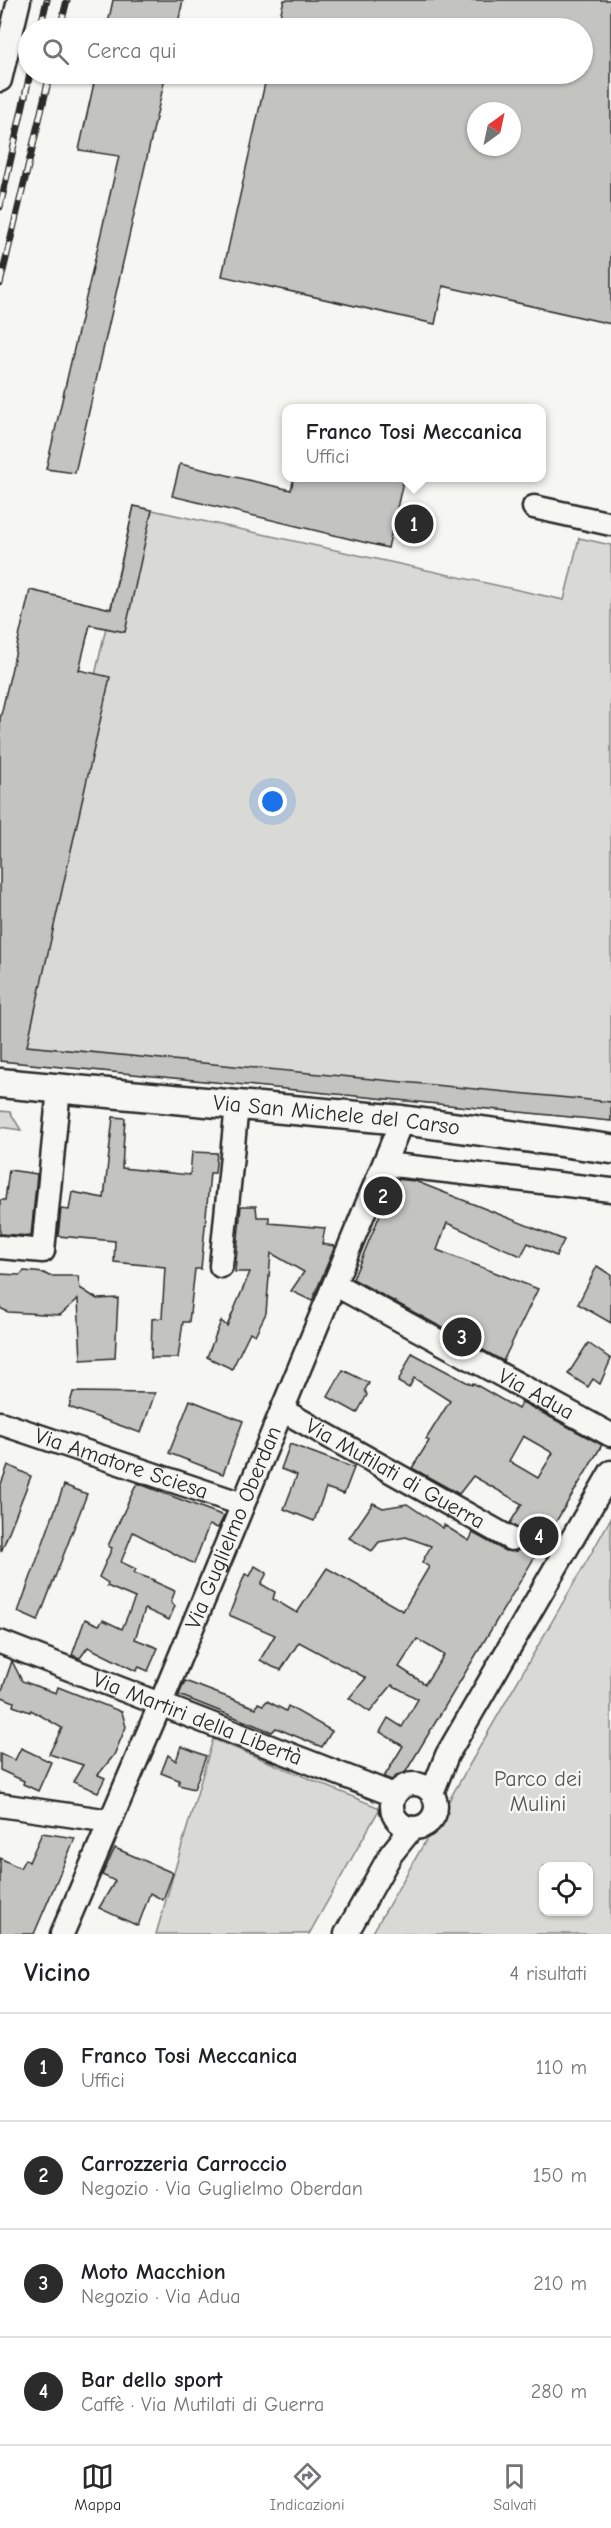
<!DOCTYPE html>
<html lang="it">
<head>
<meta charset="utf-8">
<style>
  :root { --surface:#fff; --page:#f2f2f2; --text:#202124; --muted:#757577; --line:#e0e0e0; --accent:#2b2b2b }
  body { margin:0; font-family:"Comic Neue",sans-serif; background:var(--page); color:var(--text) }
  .controls { position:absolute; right:18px; bottom:18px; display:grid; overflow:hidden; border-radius:12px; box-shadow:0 2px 4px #0004 }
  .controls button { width:54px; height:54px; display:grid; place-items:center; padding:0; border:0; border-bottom:2px solid var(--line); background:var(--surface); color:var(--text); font:30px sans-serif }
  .compass { position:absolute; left:467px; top:102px; width:54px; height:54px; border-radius:50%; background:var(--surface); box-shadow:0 2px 4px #0004; rotate:33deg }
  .you { position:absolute; left:273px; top:802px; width:21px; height:21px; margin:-15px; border:4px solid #fff; border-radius:50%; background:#1a73e8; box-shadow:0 0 0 9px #1a73e833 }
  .badge { display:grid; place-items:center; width:39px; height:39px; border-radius:50%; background:var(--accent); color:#fff; font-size:20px; font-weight:700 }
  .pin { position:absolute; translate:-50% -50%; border:3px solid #fff; box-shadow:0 2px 6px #0006 }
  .popup { position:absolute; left:282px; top:404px; width:264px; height:78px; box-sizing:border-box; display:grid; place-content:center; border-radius:12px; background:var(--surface); filter:drop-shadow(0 2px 4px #0005); font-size:20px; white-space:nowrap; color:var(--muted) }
  .popup b { font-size:22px; color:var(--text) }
  .popup::after { content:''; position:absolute; left:50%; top:100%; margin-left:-12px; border:12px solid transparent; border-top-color:var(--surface) }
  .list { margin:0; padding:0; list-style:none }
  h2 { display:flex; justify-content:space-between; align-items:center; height:78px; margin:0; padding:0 24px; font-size:26px }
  h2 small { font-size:20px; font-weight:400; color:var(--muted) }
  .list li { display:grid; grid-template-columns:39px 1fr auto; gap:18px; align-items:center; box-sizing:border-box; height:108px; padding:0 24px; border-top:2px solid var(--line) }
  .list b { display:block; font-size:22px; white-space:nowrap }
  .list p { margin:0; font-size:20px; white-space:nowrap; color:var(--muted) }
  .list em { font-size:20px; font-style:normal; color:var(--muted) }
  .icon { flex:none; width:33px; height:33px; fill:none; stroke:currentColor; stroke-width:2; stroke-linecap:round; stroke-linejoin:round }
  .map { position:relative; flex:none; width:611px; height:1934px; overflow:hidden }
  .search { position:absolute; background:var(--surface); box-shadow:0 2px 4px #0004; left:18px; right:18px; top:18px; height:66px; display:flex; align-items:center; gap:15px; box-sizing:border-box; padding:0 21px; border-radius:33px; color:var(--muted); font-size:22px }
  .sheet { height:510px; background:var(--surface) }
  nav { display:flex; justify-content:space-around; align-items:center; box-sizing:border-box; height:84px; border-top:2px solid var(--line); background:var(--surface); font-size:16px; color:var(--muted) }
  nav a { display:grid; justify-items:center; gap:3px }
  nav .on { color:var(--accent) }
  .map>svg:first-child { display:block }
  .green { fill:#d9d9d5; stroke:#828280; stroke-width:1.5; fill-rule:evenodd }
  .building { fill:#c3c3c0; stroke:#2b2b2b; stroke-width:1.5; fill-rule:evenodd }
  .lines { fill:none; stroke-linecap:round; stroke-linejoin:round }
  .minor-casing { stroke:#2b2b2b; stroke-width:27 }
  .major-casing { stroke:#2b2b2b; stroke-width:33 }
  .minor { stroke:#f6f6f2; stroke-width:22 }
  .major { stroke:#f6f6f2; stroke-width:28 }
  .rail-casing { stroke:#2b2b2b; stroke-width:7 }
  .rail { stroke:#f6f6f2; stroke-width:4.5; stroke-dasharray:14; stroke-linecap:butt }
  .labels { text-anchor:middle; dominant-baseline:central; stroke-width:5; stroke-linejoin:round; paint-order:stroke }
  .street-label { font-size:22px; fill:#2b2b2b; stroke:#f6f6f2 }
  .park-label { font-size:22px; fill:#565656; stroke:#f6f6f2 }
</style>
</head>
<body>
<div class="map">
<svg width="611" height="1934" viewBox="0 0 611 1934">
  <rect width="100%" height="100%" fill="#f6f6f2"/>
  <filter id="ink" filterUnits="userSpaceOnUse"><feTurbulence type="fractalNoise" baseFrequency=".0167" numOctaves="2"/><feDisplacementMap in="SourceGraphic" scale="12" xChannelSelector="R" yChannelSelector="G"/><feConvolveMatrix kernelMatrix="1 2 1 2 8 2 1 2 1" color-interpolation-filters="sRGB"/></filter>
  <g filter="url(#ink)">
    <g class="green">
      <path d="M134 506 564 600 579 538 611 545V1121L6 1061Z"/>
      <path d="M0 1111 10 1112 21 1130 0 1127Z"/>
      <path d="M611 1518V1934H372L592 1552ZM588 1866V1912H544V1866Z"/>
      <path d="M213 1739 380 1808 309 1934H156Z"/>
    </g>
    <g class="building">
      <path d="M113 0H183L177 28H107Z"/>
      <path d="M284 0H611V324L443 286 435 324 222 276 267 74H582V28H277ZM476 111H512V147H476Z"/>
      <path d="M96 74H166L75 473 46 469 119 156 79 150Z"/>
      <path d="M180 464 291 490 294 477H404L388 548 172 496Z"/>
      <path d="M134 506 152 510 125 632 90 625 79 670 110 677 27 1046 611 1102V1121L0 1061V719L30 590 111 609Z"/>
      <path d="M113 1117 125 1118 122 1168 190 1175 192 1152 217 1153 215 1173H210L201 1269H195L189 1322H183L178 1358H151L152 1319 162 1318 165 1267 114 1262 115 1241 58 1236 61 1209 69 1210 72 1192 104 1198Z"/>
      <path d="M9 1170 37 1174 31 1236 0 1234V1200H5Z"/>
      <path d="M395 1179 415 1181 564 1240 556 1256 528 1243 521 1256 447 1223 437 1250 538 1289 503 1361 353 1279Z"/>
      <path d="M241 1206H256L257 1217H269V1223L325 1228 322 1244 335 1246 312 1301 291 1291 304 1272 271 1253 266 1313 255 1335 250 1332 232 1369 207 1357 221 1321 227 1326 250 1272H235Z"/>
      <path d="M597 1266 611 1275V1323L578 1304Z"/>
      <path d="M24 1271 44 1273 49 1276H78L80 1288 97 1299 118 1298 115 1358 81 1360 78 1299 60 1315 8 1312 0 1308V1274L20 1275Z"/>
      <path d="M588 1343 611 1359 600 1384 593 1379 588 1387 568 1374Z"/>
      <path d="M412 1353 472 1385 473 1383 518 1409 522 1402 602 1445 399 1783 384 1777 403 1746 380 1732 388 1718 402 1727 418 1699 392 1685 370 1712 349 1698 366 1678 299 1642 281 1670 273 1667 260 1660 275 1635 229 1615 245 1574 250 1576 255 1566 267 1573 261 1584 275 1592 273 1599 297 1613 327 1568 403 1611 429 1567 422 1562 431 1546 406 1537 379 1542 372 1551 349 1538 373 1503 383 1508 407 1504 443 1528 444 1525 469 1541 473 1533 505 1551H517L522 1546 524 1539 523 1533 510 1523 522 1504 473 1476 459 1494 412 1468 429 1441 426 1439 450 1401 414 1378 409 1388 398 1382ZM523 1436 553 1453 538 1478 509 1461ZM417 1639 444 1655 425 1684 399 1667Z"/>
      <path d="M343 1370 369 1383 365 1390 367 1395 357 1413 328 1397Z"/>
      <path d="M73 1392 155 1393 141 1433 69 1407Z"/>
      <path d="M190 1400 243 1421 223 1474 169 1453Z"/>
      <path d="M290 1444 354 1468 344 1494 326 1488 314 1521 284 1509 297 1475 281 1469Z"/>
      <path d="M8 1465 31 1476 1 1552 0 1487Z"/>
      <path d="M137 1483 224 1516 218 1528 209 1525 194 1564 133 1532 121 1562 136 1569 134 1573 154 1580 153 1581 175 1591 171 1602 175 1606 169 1620 145 1609 135 1639 158 1648 148 1671 139 1667 136 1671 88 1647 80 1658 72 1655 85 1619 99 1625 103 1620 122 1629 135 1598 107 1586 108 1583 99 1577 112 1548 108 1546Z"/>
      <path d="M64 1485 87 1494 38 1621 18 1612Z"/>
      <path d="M12 1661 22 1681 56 1693 58 1687 122 1712 126 1727 114 1755 98 1775 105 1778 98 1792 73 1782 83 1765 49 1754 62 1728 31 1710 30 1712 13 1706 14 1702 0 1696Z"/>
      <path d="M185 1681 256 1708 258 1703 263 1705 267 1701 286 1711 288 1706 332 1731 322 1747 276 1728 272 1732 179 1695Z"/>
      <path d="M181 1746 206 1756 194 1789 179 1785V1780L161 1773 168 1755 176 1761Z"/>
      <path d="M21 1748 51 1762 38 1791 23 1784 24 1781 0 1770V1754L15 1760Z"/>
      <path d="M42 1833 75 1838 34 1934H0V1858L20 1868 25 1859 29 1862Z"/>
      <path d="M115 1848 173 1873 163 1900 150 1893 138 1926 99 1908 115 1881 102 1875Z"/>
    </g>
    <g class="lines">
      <g class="minor-casing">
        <g id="minor">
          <path d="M0 80 19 0"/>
          <path d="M534 507 611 524"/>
          <path d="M385 1164 611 1190"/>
          <path d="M0 1247 43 1251 59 1088"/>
          <path d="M221 1266 237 1105"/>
          <path id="s1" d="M336 1285 611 1435"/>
          <path id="s2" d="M282 1410 511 1539"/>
          <path id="s3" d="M0 1423 242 1504"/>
          <path id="s4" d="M0 1642 394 1795"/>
          <circle cx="414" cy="1806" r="22"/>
          <path d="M432 1793 447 1755 611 1472"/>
          <path d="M0 1805 110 1821"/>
          <path id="s5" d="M62 1934 160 1705 402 1120"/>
          <path d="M346 1934 391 1854 412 1828"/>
        </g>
      </g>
      <g class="major-casing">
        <g id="major">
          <path id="s6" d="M0 1083 402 1120 611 1149"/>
        </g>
      </g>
      <use href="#minor" class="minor"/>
      <use href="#major" class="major"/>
      <g class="rail-casing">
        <g id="rail">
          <path d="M40 28 47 0"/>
          <path d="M60 28 67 0"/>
          <path d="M0 207 30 74"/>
          <path d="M0 284 50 74"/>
        </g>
      </g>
      <use href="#rail" class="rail"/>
    </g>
  </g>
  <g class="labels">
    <g class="street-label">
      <text stroke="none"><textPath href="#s6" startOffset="338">Via San Michele del Carso</textPath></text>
      <text stroke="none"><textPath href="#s1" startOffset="228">Via Adua</textPath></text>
      <text stroke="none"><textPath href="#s3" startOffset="128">Via Amatore Sciesa</textPath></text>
      <text stroke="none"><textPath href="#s2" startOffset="130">Via Mutilati di Guerra</textPath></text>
      <text stroke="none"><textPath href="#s5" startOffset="441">Via Guglielmo Oberdan</textPath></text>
      <text stroke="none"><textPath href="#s4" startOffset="212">Via Martiri della Libertà</textPath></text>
    </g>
    <g class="park-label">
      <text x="538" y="1779">Parco dei<tspan x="538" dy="25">Mulini</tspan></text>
    </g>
  </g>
</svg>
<div class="controls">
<button><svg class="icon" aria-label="locate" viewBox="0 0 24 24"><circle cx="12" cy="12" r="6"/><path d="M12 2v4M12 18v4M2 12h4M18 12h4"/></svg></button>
</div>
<svg class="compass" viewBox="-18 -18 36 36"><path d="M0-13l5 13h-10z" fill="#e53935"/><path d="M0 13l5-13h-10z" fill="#757577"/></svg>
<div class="you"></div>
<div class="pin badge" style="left:414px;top:524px">1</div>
<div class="popup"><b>Franco Tosi Meccanica</b>Uffici</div>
<div class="pin badge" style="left:383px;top:1196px">2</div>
<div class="pin badge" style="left:462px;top:1337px">3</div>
<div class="pin badge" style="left:539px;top:1536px">4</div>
<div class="search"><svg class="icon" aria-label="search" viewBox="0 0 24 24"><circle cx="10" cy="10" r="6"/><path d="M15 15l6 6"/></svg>Cerca qui</div>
</div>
<section class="sheet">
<h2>Vicino<small>4 risultati</small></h2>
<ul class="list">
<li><span class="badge">1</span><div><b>Franco Tosi Meccanica</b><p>Uffici</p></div><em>110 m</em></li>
<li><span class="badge">2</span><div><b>Carrozzeria Carroccio</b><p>Negozio · Via Guglielmo Oberdan</p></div><em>150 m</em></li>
<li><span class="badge">3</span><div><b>Moto Macchion</b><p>Negozio · Via Adua</p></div><em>210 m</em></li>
<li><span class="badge">4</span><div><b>Bar dello sport</b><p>Caffè · Via Mutilati di Guerra</p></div><em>280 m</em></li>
</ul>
</section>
<nav>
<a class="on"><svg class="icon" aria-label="map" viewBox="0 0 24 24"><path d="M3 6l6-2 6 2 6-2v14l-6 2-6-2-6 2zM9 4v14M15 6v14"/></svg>Mappa</a>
<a><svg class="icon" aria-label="directions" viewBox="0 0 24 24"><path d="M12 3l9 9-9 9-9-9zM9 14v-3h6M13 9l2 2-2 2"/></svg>Indicazioni</a>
<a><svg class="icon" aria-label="saved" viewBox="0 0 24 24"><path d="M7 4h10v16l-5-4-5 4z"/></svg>Salvati</a>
</nav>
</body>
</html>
